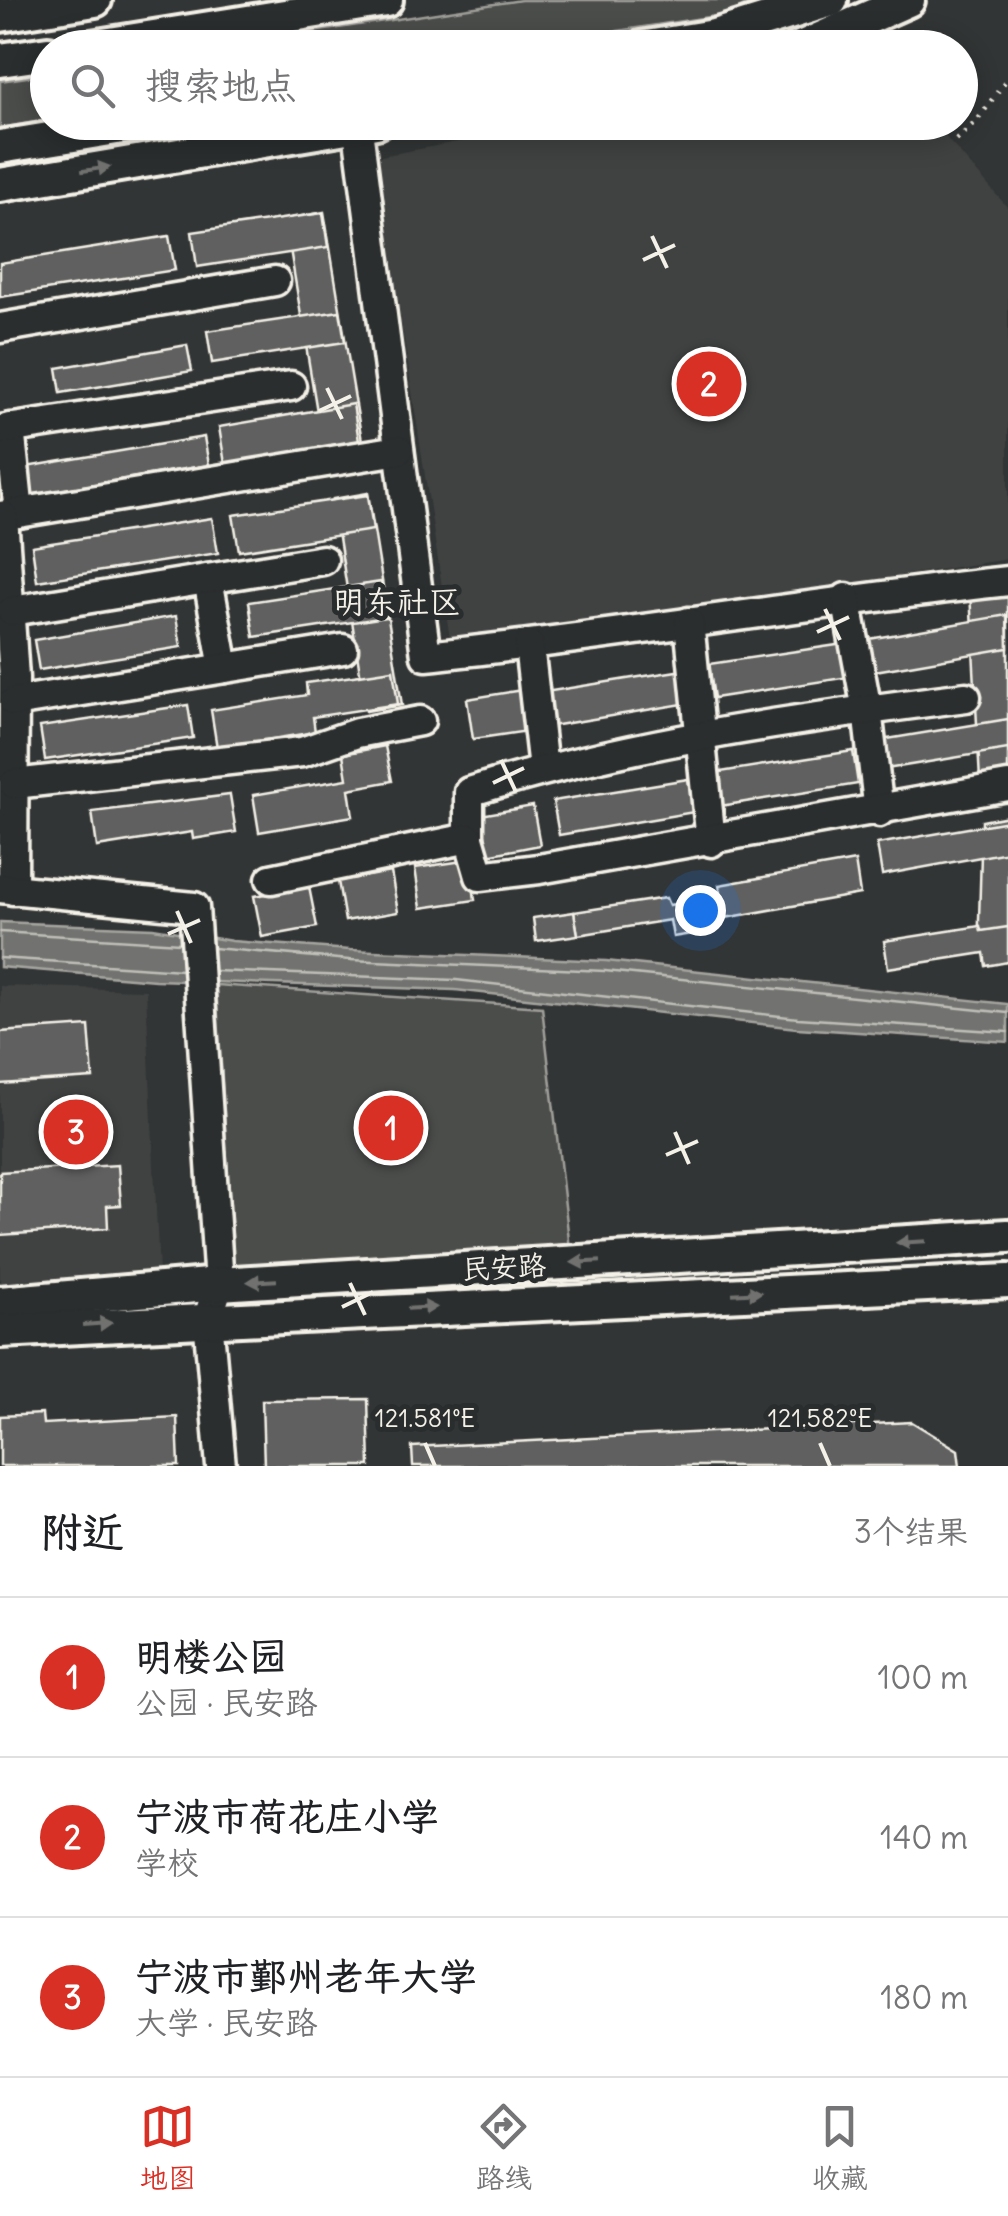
<!DOCTYPE html>
<html lang="zh">
<head>
<meta charset="utf-8">
<style>
  :root { --surface:#fff; --page:#f6f6f6; --text:#202124; --muted:#757577; --line:#e0e0e0; --accent:#d93025 }
  body { margin:0; font-family:Delius,"LXGW WenKai TC",sans-serif; background:var(--page); color:var(--text) }
  .you { position:absolute; left:700px; top:910px; width:35px; height:35px; margin:-25px; border:8px solid #fff; border-radius:50%; background:#1a73e8; box-shadow:0 0 0 15px #1a73e833 }
  .badge { display:grid; place-items:center; width:65px; height:65px; border-radius:50%; background:var(--accent); color:#fff; font-size:32px; font-weight:700 }
  .pin { position:absolute; translate:-50% -50%; border:5px solid #fff; box-shadow:0 2px 10px #0006 }
  .list { margin:0; padding:0; list-style:none }
  h2 { display:flex; justify-content:space-between; align-items:center; height:130px; margin:0; padding:0 40px; font-size:42px }
  h2 small { font-size:32px; font-weight:400; color:var(--muted) }
  .list li { display:grid; grid-template-columns:65px 1fr auto; gap:30px; align-items:center; box-sizing:border-box; height:160px; padding:0 40px; border-top:2px solid var(--line) }
  .list b { display:block; font-size:38px; white-space:nowrap }
  .list p { margin:0; font-size:32px; white-space:nowrap; color:var(--muted) }
  .list em { font-size:32px; font-style:normal; color:var(--muted) }
  .icon { flex:none; width:55px; height:55px; fill:none; stroke:currentColor; stroke-width:2; stroke-linecap:round; stroke-linejoin:round }
  .map { position:relative; flex:none; width:1008px; height:1466px; overflow:hidden }
  .search { position:absolute; background:var(--surface); box-shadow:0 5px 25px #0003; left:30px; right:30px; top:30px; height:110px; display:flex; align-items:center; gap:25px; box-sizing:border-box; padding:0 35px; border-radius:55px; color:var(--muted); font-size:38px }
  .sheet { height:610px; background:var(--surface) }
  nav { display:flex; justify-content:space-around; align-items:center; box-sizing:border-box; height:140px; border-top:2px solid var(--line); background:var(--surface); font-size:28px; color:var(--muted) }
  nav a { display:grid; justify-items:center; gap:5px }
  nav .on { color:var(--accent) }
  .map>svg:first-child { display:block }
  .built { fill:#404242 }
  .green { fill:#4b4d4c; stroke:#a09f9a; stroke-width:2.5 }
  .water { fill:#727370; stroke:#a6a5a0; stroke-width:2.5 }
  .lines { fill:none; stroke-linecap:round; stroke-linejoin:round }
  .shore { stroke:#c0bfb8; stroke-width:2.5 }
  .building { fill:#5f605f; stroke:#f4f1e8; stroke-width:2.5 }
  .minor-casing { stroke:#f4f1e8; stroke-width:35 }
  .major-casing { stroke:#f4f1e8; stroke-width:40 }
  .path { stroke:#f4f1e8; stroke-width:5; stroke-dasharray:2.5 8; stroke-linecap:butt }
  .minor { stroke:#2a2d2e; stroke-width:28 }
  .major { stroke:#2a2d2e; stroke-width:32 }
  .oneway { fill:#71726f }
  .ticks { fill:none; stroke:#f4f1e8; stroke-width:4 }
  .labels { text-anchor:middle; dominant-baseline:central; stroke-width:10; stroke-linejoin:round; paint-order:stroke }
  .street-label { font-size:28px; fill:#f4f1e8; stroke:#2a2d2e }
  .quarter-label { font-size:32px; fill:#f4f1e8; stroke:#2a2d2e }
  .ticks-label { font-size:25px; text-anchor:middle; fill:#f4f1e8; stroke:#2a2d2e; stroke-width:10; stroke-linejoin:round; paint-order:stroke }
</style>
</head>
<body>
<div class="map">
<svg width="1008" height="1466" viewBox="0 0 1008 1466">
  <rect width="100%" height="100%" fill="#323535"/>
  <filter id="ink" filterUnits="userSpaceOnUse"><feTurbulence type="fractalNoise" baseFrequency=".01" numOctaves="2"/><feDisplacementMap in="SourceGraphic" scale="20" xChannelSelector="R" yChannelSelector="G"/><feConvolveMatrix kernelMatrix="1 2 1 2 8 2 1 2 1" color-interpolation-filters="sRGB"/></filter>
  <g filter="url(#ink)">
    <g class="built">
      <path d="M926 122 936 126 1008 208V559L451 645 376 157 560 123Z"/>
      <path d="M0 986 146 990 159 1274 0 1290Z"/>
    </g>
    <g class="green">
      <path d="M521 0H757L728 14 513 47H215Z"/>
      <path d="M47 74V120L0 128V81Z"/>
      <path d="M216 985 542 1007 570 1249 234 1268Z"/>
    </g>
    <path class="water" d="M0 922 153 928 232 941 350 950 606 961 1008 1004V1042L797 1028 455 990 155 980 0 967Z"/>
    <g class="lines">
      <g class="shore">
        <path d="M0 932 180 943"/>
        <path d="M213 948 350 960 605 971 1008 1013"/>
        <path d="M0 958 182 970"/>
        <path d="M215 971 456 980 798 1018 1008 1032"/>
      </g>
    </g>
    <g class="building">
      <path d="M324 212 362 441 323 448 285 219Z"/>
      <path d="M323 213 328 247 197 267 192 232Z"/>
      <path d="M169 236 175 270 0 297V263Z"/>
      <path d="M340 311 345 342 212 363 207 331Z"/>
      <path d="M187 345 192 371 61 393 57 368Z"/>
      <path d="M353 404 359 441 225 464 219 427Z"/>
      <path d="M204 437 209 465 30 495 26 467Z"/>
      <path d="M368 493 402 705 366 711 333 499Z"/>
      <path d="M368 495 373 530 239 551 233 515Z"/>
      <path d="M212 518 218 553 37 581 32 546Z"/>
      <path d="M381 582 386 617 254 637 249 602Z"/>
      <path d="M1008 590V779L980 781 970 592Z"/>
      <path d="M1007 615 1008 648 875 671 869 639Z"/>
      <path d="M176 616 181 647 39 670 34 640Z"/>
      <path d="M844 644 849 677 714 698 709 664Z"/>
      <path d="M393 670 398 704 313 717 315 732 217 748 211 710 307 695 306 683Z"/>
      <path d="M683 670 689 703 551 726 545 692Z"/>
      <path d="M522 690 528 731 473 739 467 699Z"/>
      <path d="M188 705 193 738 45 760 40 727Z"/>
      <path d="M1008 719V749L880 770 875 741Z"/>
      <path d="M385 746 392 781 349 789 353 816 259 832 253 795 347 779 343 754Z"/>
      <path d="M853 751 858 784 720 806 714 773Z"/>
      <path d="M688 779 694 812 559 835 553 801Z"/>
      <path d="M230 795 236 832 193 839 192 832 97 847 92 812Z"/>
      <path d="M533 806 540 845 482 856 475 816Z"/>
      <path d="M1008 816V948L978 952 982 821Z"/>
      <path d="M1008 821V852L882 875 877 844Z"/>
      <path d="M470 860 475 900 421 908 415 868Z"/>
      <path d="M855 861 860 894 725 918 719 885Z"/>
      <path d="M391 872 398 912 345 921 338 881Z"/>
      <path d="M309 887 317 927 262 937 254 896Z"/>
      <path d="M666 898 669 905 709 898 715 930 673 937 670 920 578 935 574 912Z"/>
      <path d="M574 912 578 935 536 941 533 918Z"/>
      <path d="M980 926 981 931 1008 927V962L986 966 984 953 888 968 884 941Z"/>
      <path d="M89 1026 93 1078 0 1084V1032Z"/>
      <path d="M118 1165 121 1205 107 1206 108 1228 0 1235V1172Z"/>
      <path d="M368 1399 370 1466H264L262 1400Z"/>
      <path d="M42 1414 43 1424 177 1417 179 1466H0V1416Z"/>
      <path d="M912 1422 958 1450 960 1466H413L412 1447Z"/>
    </g>
    <g class="lines">
      <g class="minor-casing">
        <g id="minor">
          <path d="M357 122 426 656C621 636 813 602 1008 581"/>
          <path d="M0 328 275 281"/>
          <path d="M10 428 19 513"/>
          <path d="M0 430 291 386"/>
          <path d="M0 516 399 450"/>
          <path d="M3 516 14 678 13 890"/>
          <path d="M208 579 224 668"/>
          <path d="M846 598 867 710 879 812"/>
          <path d="M12 611 323 560"/>
          <path d="M689 622 711 842"/>
          <path d="M529 645 543 769"/>
          <path d="M14 702 343 649"/>
          <path d="M14 784 302 752 357 733 420 721"/>
          <path d="M469 838V792C629 742 800 718 966 697"/>
          <path d="M271 879 469 838 480 876 539 869 1008 786"/>
          <path d="M0 888 194 907 219 1284 208 1318 221 1466"/>
        </g>
      </g>
      <g class="major-casing">
        <g id="major">
          <path d="M0 15 95 0"/>
          <path d="M85 48 386 0"/>
          <path d="M641 48 714 36 831 0"/>
          <path d="M800 48 908 0"/>
          <path d="M0 60 48 53"/>
          <path d="M0 147 153 122"/>
          <path d="M0 185 376 122"/>
          <path d="M0 1303 219 1284 1008 1236"/>
          <path d="M0 1331 1008 1281"/>
        </g>
      </g>
      <path class="path" d="M956 140 977 121 1008 77"/>
      <use href="#minor" class="minor"/>
      <use href="#major" class="major"/>
    </g>
    <defs><path id="oneway-solid" d="M-6-.8H1V-3.2L6.5 0L1 3.2V.8H-6Z" transform="scale(2.5)"/></defs>
    <g class="oneway">
      <use href="#oneway-solid" transform="translate(96 169) rotate(-9)"/>
      <use href="#oneway-solid" transform="translate(911 1242) rotate(177)"/>
      <use href="#oneway-solid" transform="translate(586 1262) rotate(177)"/>
      <use href="#oneway-solid" transform="translate(262 1281) rotate(177)"/>
      <use href="#oneway-solid" transform="translate(747 1293) rotate(-3)"/>
      <use href="#oneway-solid" transform="translate(422 1308) rotate(-3)"/>
      <use href="#oneway-solid" transform="translate(97 1324) rotate(-4)"/>
    </g>
  </g>
  <path class="ticks" d="M652 236 667 268M643 260 675 245M327 388 342 419M319 411 351 396M825 609 840 640M817 632 849 617M501 760 516 792M493 783 524 768M177 911 191 943M168 934 200 920M675 1132 689 1164M666 1155 698 1141M350 1283 365 1315M342 1307 373 1292M425 1443 435 1466M820 1443 830 1466"/>
  <g class="labels">
    <g class="street-label">
      <text transform="translate(504 1267) rotate(-3)">民安路</text>
    </g>
    <g class="quarter-label">
      <text x="397" y="601">明东社区</text>
    </g>
  </g>
  <g class="ticks-label">
    <text x="425" y="1427">121.581°E</text>
    <text x="820" y="1427">121.582°E</text>
  </g>
</svg>
<div class="you"></div>
<div class="pin badge" style="left:391px;top:1128px">1</div>
<div class="pin badge" style="left:709px;top:384px">2</div>
<div class="pin badge" style="left:76px;top:1132px">3</div>
<div class="search"><svg class="icon" aria-label="search" viewBox="0 0 24 24"><circle cx="10" cy="10" r="6"/><path d="M15 15l6 6"/></svg>搜索地点</div>
</div>
<section class="sheet">
<h2>附近<small>3个结果</small></h2>
<ul class="list">
<li><span class="badge">1</span><div><b>明楼公园</b><p>公园 · 民安路</p></div><em>100 m</em></li>
<li><span class="badge">2</span><div><b>宁波市荷花庄小学</b><p>学校</p></div><em>140 m</em></li>
<li><span class="badge">3</span><div><b>宁波市鄞州老年大学</b><p>大学 · 民安路</p></div><em>180 m</em></li>
</ul>
</section>
<nav>
<a class="on"><svg class="icon" aria-label="map" viewBox="0 0 24 24"><path d="M3 6l6-2 6 2 6-2v14l-6 2-6-2-6 2zM9 4v14M15 6v14"/></svg>地图</a>
<a><svg class="icon" aria-label="directions" viewBox="0 0 24 24"><path d="M12 3l9 9-9 9-9-9zM9 14v-3h6M13 9l2 2-2 2"/></svg>路线</a>
<a><svg class="icon" aria-label="saved" viewBox="0 0 24 24"><path d="M7 4h10v16l-5-4-5 4z"/></svg>收藏</a>
</nav>
</body>
</html>
